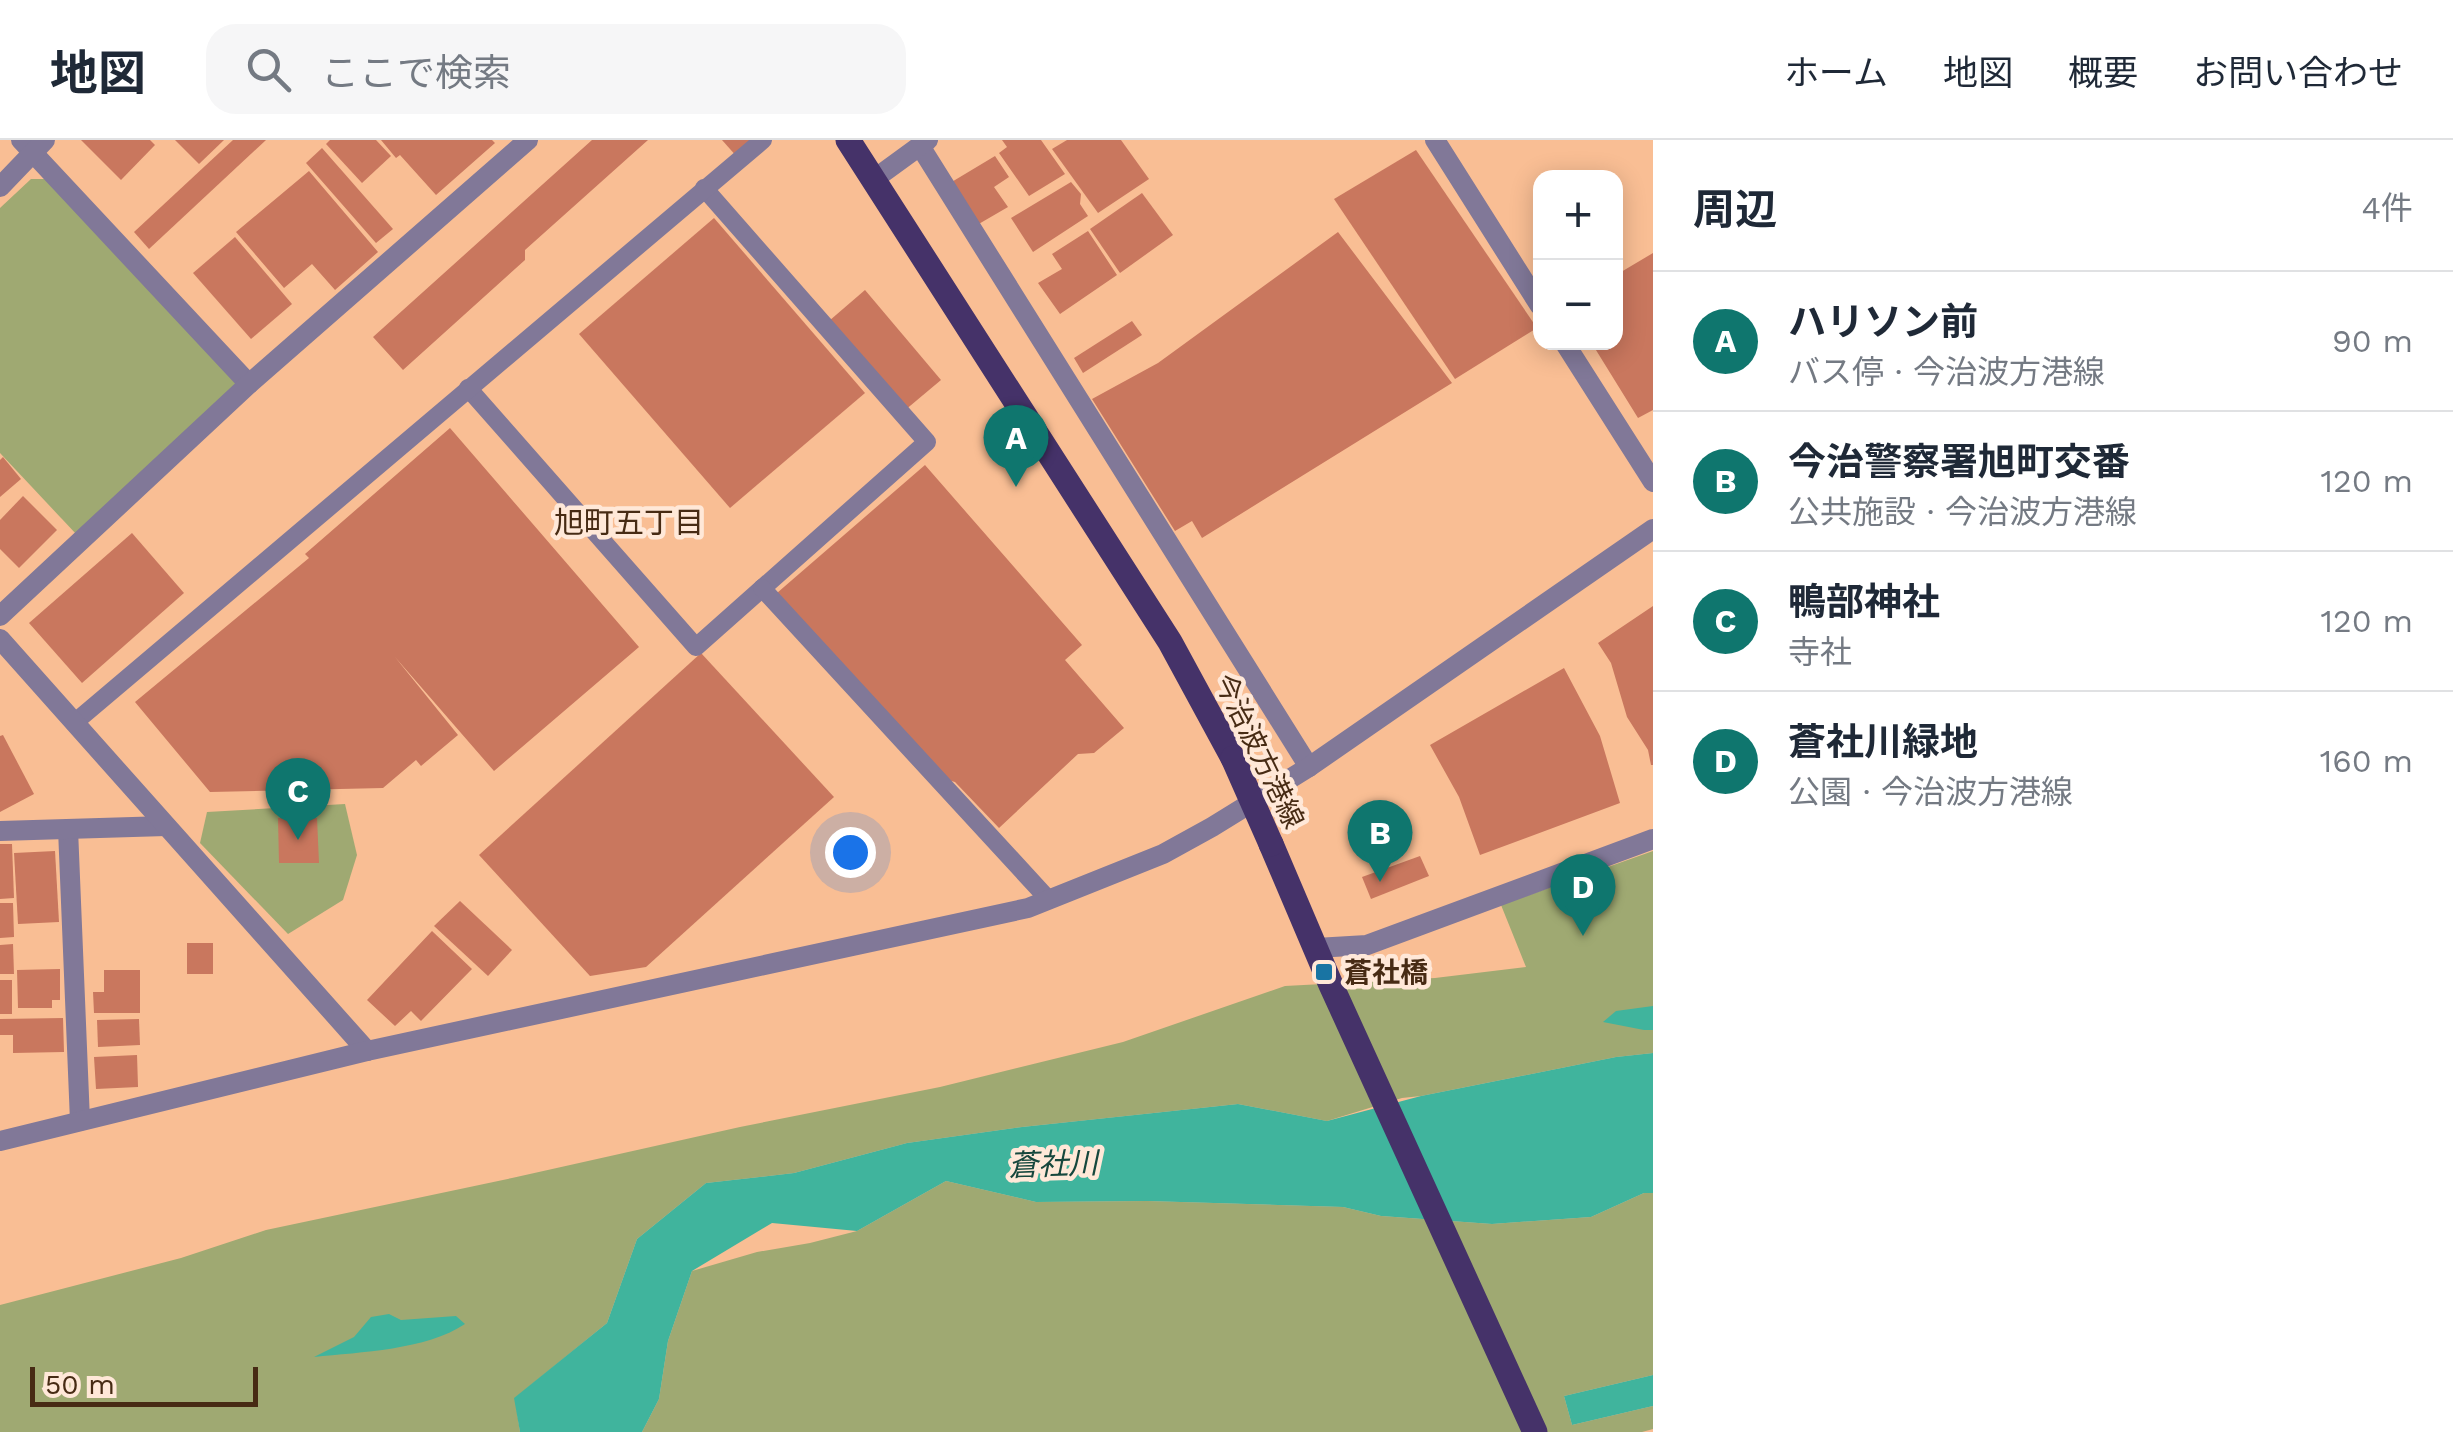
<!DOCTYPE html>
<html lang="ja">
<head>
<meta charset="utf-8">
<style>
  :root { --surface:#fff; --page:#f6f6f7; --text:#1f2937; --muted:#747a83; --line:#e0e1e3; --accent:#0f766e }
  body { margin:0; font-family:"Work Sans","Noto Sans JP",sans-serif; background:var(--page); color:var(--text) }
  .controls { position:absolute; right:30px; top:30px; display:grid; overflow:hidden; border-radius:20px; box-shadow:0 5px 25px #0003 }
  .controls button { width:90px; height:90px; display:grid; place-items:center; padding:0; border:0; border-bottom:2px solid var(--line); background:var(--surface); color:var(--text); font:50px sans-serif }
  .scale { position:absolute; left:30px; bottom:25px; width:228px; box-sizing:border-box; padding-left:10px; border:5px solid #472b14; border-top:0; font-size:28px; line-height:35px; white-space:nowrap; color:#472b14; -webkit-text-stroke:8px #ffe8d8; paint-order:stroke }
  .you { position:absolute; left:850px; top:712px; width:35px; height:35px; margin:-25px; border:8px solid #fff; border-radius:50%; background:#1a73e8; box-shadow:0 0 0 15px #1a73e833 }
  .badge { display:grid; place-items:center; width:65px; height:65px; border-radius:50%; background:var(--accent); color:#fff; font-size:32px; font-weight:700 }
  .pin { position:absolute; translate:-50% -82px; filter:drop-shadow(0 2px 5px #0008) }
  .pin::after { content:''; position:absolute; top:52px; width:35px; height:30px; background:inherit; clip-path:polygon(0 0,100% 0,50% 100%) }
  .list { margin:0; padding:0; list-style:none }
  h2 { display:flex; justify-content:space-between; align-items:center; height:130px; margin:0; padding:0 40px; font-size:42px }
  h2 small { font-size:32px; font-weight:400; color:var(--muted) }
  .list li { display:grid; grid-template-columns:65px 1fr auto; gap:30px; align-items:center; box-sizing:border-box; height:140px; padding:0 40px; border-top:2px solid var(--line) }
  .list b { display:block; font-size:38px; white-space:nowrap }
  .list p { margin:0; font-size:32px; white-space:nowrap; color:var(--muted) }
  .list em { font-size:32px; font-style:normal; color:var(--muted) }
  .icon { flex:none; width:55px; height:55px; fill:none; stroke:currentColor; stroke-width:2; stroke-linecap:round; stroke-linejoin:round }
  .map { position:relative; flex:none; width:1653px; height:1292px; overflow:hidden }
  header { display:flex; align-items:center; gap:60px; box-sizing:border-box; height:140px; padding:0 50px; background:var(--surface); border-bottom:2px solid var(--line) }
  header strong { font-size:48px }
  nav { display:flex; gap:55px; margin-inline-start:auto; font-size:35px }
  .search { width:700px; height:90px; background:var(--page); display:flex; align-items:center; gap:25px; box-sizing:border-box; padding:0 35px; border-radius:30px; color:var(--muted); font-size:38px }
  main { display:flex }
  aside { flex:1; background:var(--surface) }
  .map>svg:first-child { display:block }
  .green { fill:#9fa972 }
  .water { fill:#40b49d }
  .building { fill:#c9775e }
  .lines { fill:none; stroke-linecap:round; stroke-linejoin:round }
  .service { stroke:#817898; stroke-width:18 }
  .minor { stroke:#817898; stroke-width:20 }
  .tertiary { stroke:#817898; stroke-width:20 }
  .primary { stroke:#453269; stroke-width:25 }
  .primary-bridge { stroke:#453269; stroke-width:25 }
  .poi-dot { fill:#1974a3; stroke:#ffe8d8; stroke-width:4 }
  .labels { text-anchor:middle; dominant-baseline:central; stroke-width:9; stroke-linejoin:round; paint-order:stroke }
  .street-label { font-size:28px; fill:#472b14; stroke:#ffe8d8 }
  .poi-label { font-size:28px; font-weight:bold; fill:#472b14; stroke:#ffe8d8; text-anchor:start }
  .neighbourhood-label { font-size:30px; fill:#472b14; stroke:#ffe8d8 }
  .water-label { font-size:30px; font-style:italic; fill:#16473d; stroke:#ffe8d8 }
</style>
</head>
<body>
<header>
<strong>地図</strong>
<div class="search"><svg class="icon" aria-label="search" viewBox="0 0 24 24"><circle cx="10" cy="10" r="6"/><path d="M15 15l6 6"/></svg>ここで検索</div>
<nav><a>ホーム</a><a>地図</a><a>概要</a><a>お問い合わせ</a></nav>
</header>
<main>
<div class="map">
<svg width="1653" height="1292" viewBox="0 0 1653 1292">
  <rect width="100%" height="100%" fill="#f9be94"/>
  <g class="green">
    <path d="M31 39H47L239 245 77 395 0 313V68Z"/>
    <path d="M345 664 357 715 343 760 288 794 200 703 207 672Z"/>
    <path d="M1653 711V913L1616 917 1421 956 1402 958 1327 981 1238 964 1022 987 907 1003 794 1033 706 1043 637 1099 607 1183 515 1258 520 1292H0V1165L181 1118 266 1090 512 1038 740 987 940 947 1123 902 1285 846 1435 838 1526 827 1501 765Z"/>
    <path d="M946 1041 1036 1062 1147 1061 1343 1067 1381 1076 1492 1084 1591 1077 1644 1053H1653V1235L1564 1256 1572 1285 1653 1266V1289L1642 1292H642L659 1259 668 1201 692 1131 757 1112 810 1103 857 1091Z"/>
  </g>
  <g class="water">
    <path d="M1653 866V890H1644L1603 882 1616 871Z"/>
    <path d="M1653 913V1053H1644L1591 1077 1492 1084 1381 1076 1343 1067 1147 1061 1036 1062 946 1041 857 1091 772 1083 692 1131 668 1201 659 1259 642 1292H520L514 1258 607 1183 637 1099 706 1043 794 1033 907 1003 1022 987 1238 964 1327 981 1421 956 1616 917Z"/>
    <path d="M389 1174 401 1180 456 1176 465 1184C426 1210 361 1212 314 1217L354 1197 371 1177Z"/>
    <path d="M1653 1235V1266L1572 1285 1564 1256Z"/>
  </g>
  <g class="building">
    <path d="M81 0H150L155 5 121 40Z"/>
    <path d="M175 0H224L199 24Z"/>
    <path d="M233 0H266L149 109 134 92Z"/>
    <path d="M330 0H376L391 16 362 43 326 4Z"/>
    <path d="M381 0H492L495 3 436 55 400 15 396 18Z"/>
    <path d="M592 0H648L525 110V120L403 230 373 197Z"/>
    <path d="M722 0H757L738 18Z"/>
    <path d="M1002 0H1041L1065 34 1029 56 999 13 1007 7Z"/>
    <path d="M1067 0H1121L1149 39 1098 73 1052 9Z"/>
    <path d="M322 8 393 89 376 103 306 23Z"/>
    <path d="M1416 10 1537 188 1455 239 1334 59Z"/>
    <path d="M995 16 1009 37 994 47 1008 67 977 85 950 43Z"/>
    <path d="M309 31 378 112 335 150 312 124 284 148 236 92Z"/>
    <path d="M1071 42 1081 54 1080 64 1088 76 1033 112 1011 78Z"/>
    <path d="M1142 53 1173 95 1120 133 1090 89Z"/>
    <path d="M714 78 865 253 730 368 579 194Z"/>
    <path d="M1088 91 1117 135 1060 174 1038 143 1062 129 1052 114Z"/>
    <path d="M1338 92 1452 243 1202 398 1192 381 1175 391 1092 259 1158 223Z"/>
    <path d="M235 97 292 164 251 199 193 133Z"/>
    <path d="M1653 113V270L1638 278 1591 202H1616V135Z"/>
    <path d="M865 150 941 240 904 271 829 181Z"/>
    <path d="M1132 181 1142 195 1083 233 1074 218Z"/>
    <path d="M450 288 639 507 494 631 395 517 458 595 421 626 416 620 383 648 210 652 135 562 309 418 305 414Z"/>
    <path d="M3 317 21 339 0 357V320Z"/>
    <path d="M925 325 1082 505 1065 520 1124 588 1094 613 1078 614 999 688 955 642 938 637 777 453Z"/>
    <path d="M23 356 57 390 19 428 0 409V380Z"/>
    <path d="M132 393 184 453 82 543 29 483Z"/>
    <path d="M1653 466V625H1651L1648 610 1627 577 1611 523 1598 503Z"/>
    <path d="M701 513 834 657 646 827 590 836 479 715Z"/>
    <path d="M1564 528 1600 596 1620 663 1480 715 1459 657 1430 605Z"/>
    <path d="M3 595 34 654 0 672V596Z"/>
    <path d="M278 678H317L319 723H279Z"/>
    <path d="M0 704H12L14 758 0 759Z"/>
    <path d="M55 711 59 782 18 784 14 713Z"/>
    <path d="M1420 716 1429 736 1371 759 1362 737Z"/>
    <path d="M460 761 512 810 488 836 434 786Z"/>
    <path d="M0 763H13L14 797 0 798Z"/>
    <path d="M432 791 472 829 421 881 411 871 395 886 367 860Z"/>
    <rect x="187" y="803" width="26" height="31"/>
    <path d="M13 804 14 834H0V805Z"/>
    <path d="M60 829V860H52V868H18L17 830Z"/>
    <path d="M104 830H140V873H94L93 852H104Z"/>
    <rect x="0" y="840" width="12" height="34"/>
    <path d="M63 878 64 912 13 913V895H0V879Z"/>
    <path d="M139 879 140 905 98 907 97 880Z"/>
    <path d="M137 915 138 947 96 949 94 917Z"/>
  </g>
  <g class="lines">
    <g class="service">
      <path d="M468 248 696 507 927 302 704 48"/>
      <path d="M762 448 1049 760"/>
      <path d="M74 583 763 0"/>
    </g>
    <g class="minor">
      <path d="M21 0 249 244"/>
      <path d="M920 6 1309 627"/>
      <path d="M873 40 928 0"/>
      <path d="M0 47 45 0"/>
      <path d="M0 476 249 244 528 0"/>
      <path d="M68 689 80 981"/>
      <path d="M0 691 166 686"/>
      <path d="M1316 808 1367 805 1653 699"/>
    </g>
    <g class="tertiary">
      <path d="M1435 0 1540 166"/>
      <path d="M1564 202 1653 342"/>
      <path d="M0 499 367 911"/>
      <path d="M0 1001 367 911 1028 768 1163 714 1212 687 1309 627 1653 389"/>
    </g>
    <g class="primary">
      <path d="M848 0 1170 502 1233 618"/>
      <path d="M1271 704 1331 845 1535 1292"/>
    </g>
    <path class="primary-bridge" d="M1233 618 1271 704"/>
  </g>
  <rect class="poi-dot" x="1314" y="822" width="20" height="20" rx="5"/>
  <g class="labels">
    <g class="street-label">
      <text transform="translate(1259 611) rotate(64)">今治波方港線</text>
    </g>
    <g class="poi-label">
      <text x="1344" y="832">蒼社橋</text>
    </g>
    <g class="neighbourhood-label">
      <text x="629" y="382">旭町五丁目</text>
    </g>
    <g class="water-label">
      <text transform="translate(1053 1024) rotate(-2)">蒼社川</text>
    </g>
  </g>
</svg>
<div class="controls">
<button>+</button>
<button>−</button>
</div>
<div class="scale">50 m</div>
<div class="you"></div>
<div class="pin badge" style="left:1016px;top:347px">A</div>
<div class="pin badge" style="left:1380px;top:742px">B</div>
<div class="pin badge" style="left:298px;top:700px">C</div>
<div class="pin badge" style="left:1583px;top:796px">D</div>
</div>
<aside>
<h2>周辺<small>4件</small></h2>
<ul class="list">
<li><span class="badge">A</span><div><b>ハリソン前</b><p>バス停 · 今治波方港線</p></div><em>90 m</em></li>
<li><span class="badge">B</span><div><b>今治警察署旭町交番</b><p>公共施設 · 今治波方港線</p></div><em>120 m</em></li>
<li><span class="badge">C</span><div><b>鴨部神社</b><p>寺社</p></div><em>120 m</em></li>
<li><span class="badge">D</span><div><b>蒼社川緑地</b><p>公園 · 今治波方港線</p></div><em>160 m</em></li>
</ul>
</aside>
</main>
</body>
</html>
